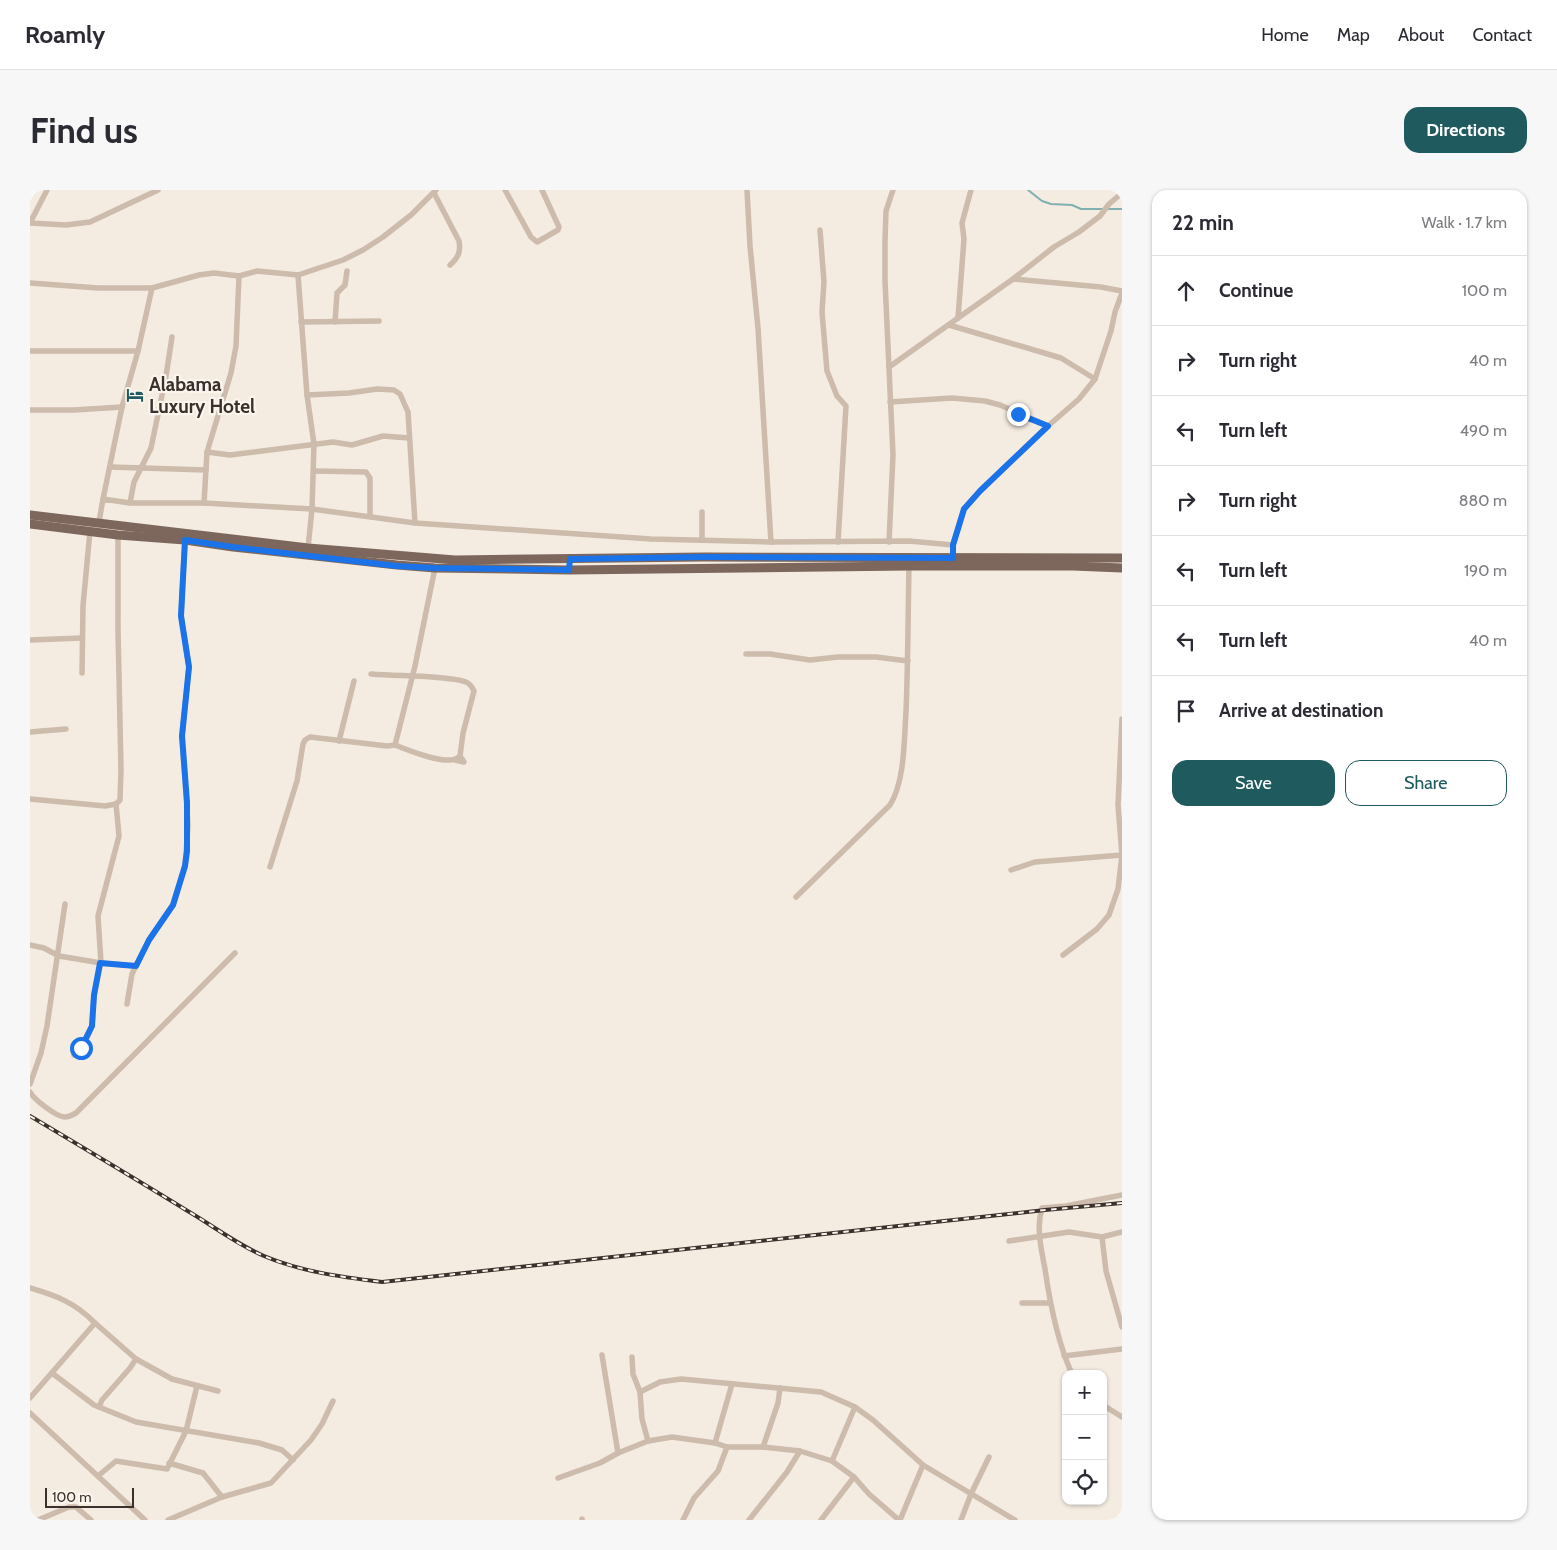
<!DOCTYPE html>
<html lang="en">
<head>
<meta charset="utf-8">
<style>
  :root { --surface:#fff; --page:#f7f7f7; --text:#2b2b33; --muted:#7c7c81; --line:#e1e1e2; --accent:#1f5a5e }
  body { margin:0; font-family:Cabin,sans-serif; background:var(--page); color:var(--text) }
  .controls { position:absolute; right:15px; bottom:15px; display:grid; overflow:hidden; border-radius:10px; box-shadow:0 1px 4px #0004 }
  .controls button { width:45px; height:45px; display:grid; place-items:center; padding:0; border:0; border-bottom:1px solid var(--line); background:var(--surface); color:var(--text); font:25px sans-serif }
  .scale { position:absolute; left:15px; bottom:12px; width:89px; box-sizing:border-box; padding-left:5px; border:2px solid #3b302b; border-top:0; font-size:14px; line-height:18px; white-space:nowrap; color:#3b302b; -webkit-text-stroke:4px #fbf5ee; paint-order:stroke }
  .stop { position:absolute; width:15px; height:15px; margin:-11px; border:4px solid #1a73e8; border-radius:50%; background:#fff }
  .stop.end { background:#1a73e8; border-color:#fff; box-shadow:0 1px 5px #0008 }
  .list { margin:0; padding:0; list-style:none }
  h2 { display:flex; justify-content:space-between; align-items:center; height:65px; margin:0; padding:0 20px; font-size:21px }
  h2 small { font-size:16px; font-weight:400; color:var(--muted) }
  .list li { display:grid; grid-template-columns:32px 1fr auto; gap:15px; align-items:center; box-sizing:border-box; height:70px; padding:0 20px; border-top:1px solid var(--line) }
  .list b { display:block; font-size:19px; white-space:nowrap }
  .list em { font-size:16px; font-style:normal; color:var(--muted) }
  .actions { display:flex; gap:10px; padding:15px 20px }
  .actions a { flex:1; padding:11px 0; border:1px solid var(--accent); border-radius:15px; text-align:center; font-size:18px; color:var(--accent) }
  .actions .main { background:var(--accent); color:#fff }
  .icon { flex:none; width:28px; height:28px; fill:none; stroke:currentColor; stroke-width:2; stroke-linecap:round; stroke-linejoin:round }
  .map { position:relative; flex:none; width:1092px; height:1330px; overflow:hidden; border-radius:15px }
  header { display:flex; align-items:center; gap:30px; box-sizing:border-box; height:70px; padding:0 25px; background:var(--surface); border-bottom:1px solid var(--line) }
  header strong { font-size:24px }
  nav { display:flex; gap:28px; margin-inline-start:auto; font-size:18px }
  .intro { display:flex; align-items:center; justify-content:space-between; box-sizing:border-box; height:120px; padding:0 30px }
  h1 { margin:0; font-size:35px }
  .button { padding:12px 22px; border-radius:15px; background:var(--accent); color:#fff; font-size:18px; font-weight:700 }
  main { display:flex; gap:30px; padding:0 30px }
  aside { flex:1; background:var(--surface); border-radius:15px; box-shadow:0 1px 4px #0004 }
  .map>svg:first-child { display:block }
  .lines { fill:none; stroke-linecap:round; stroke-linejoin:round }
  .stream { stroke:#7fb0b2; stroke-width:2 }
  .minor { stroke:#cdbbac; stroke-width:5.5 }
  .primary { stroke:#7d675c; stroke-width:9 }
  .rail-casing { stroke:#3b302b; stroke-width:4 }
  .rail { stroke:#fbf5ee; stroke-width:2; stroke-dasharray:5.5; stroke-linecap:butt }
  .route { stroke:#1a73e8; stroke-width:6 }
  .labels { text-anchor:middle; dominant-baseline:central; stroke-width:4.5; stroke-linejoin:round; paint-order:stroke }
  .poi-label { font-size:19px; font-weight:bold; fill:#3b302b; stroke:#fbf5ee; text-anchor:start }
</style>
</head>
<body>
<header>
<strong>Roamly</strong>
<nav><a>Home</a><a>Map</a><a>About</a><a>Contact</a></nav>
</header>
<div class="intro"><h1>Find us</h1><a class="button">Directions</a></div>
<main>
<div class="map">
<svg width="1092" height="1330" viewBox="0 0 1092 1330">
  <rect width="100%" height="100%" fill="#f4ebe1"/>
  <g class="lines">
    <path class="stream" d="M998 0 1012 11 1021 14 1042 15 1051 19H1092"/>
    <g class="minor">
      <path d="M475 0 501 47 507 52 528 40 529 37 512 0"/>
      <path d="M717 0 720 56 728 138 741 352"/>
      <path d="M404 3 429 51C431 62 428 68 420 75"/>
      <path d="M0 33 36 35 60 32 128 0"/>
      <path d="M0 33 17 0"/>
      <path d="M790 40 794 92 792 122 797 181 807 206 816 216 808 352"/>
      <path d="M268 85 277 205 284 254 282 319 278 358"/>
      <path d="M983 89 1071 97 1092 101"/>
      <path d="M0 93 68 98H122L169 85 184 83 209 86 227 81 268 85 313 70 333 60 353 47 381 25 406 0"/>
      <path d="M928 128 934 49 932 33 941 0"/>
      <path d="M271 132 349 131"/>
      <path d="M305 132 307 103 315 95 317 81"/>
      <path d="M919 135 1031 168 1065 189"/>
      <path d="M0 161H108"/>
      <path d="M859 177 983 89 1024 57 1049 42 1070 26 1079 14 1092 3"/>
      <path d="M277 205 319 203 347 199 364 200 370 204 378 222 385 333"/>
      <path d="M860 212 922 208 955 211 970 215 1018 236"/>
      <path d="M0 220H44L92 217"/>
      <path d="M177 262 200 265 303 252 322 255 353 246 379 248"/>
      <path d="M81 277 176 280"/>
      <path d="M284 281 336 282 340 288V326"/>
      <path d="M73 309 92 217 108 161 122 98"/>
      <path d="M100 313 104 292 121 258 136 186 142 147"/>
      <path d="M174 313 177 262 201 183 206 156 209 86"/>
      <path d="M672 322V350"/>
      <path d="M69 332 73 309 100 313H174L282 319 385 333 621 349 741 352 879 351 923 355"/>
      <path d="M859 352 863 265 855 91V51L856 21 863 0"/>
      <path d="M923 368V355L934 319 950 301 1018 236 1049 209 1065 189 1081 141 1085 122 1092 103"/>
      <path d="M0 450 52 448"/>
      <path d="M716 464H740L780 470 808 467H846L878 471"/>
      <path d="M52 483 53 416 60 341"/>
      <path d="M341 484C365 486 388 485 413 488 420 489 429 489 436 492 441 494 442 497 444 501L433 543 430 566C420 578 378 560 365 555"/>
      <path d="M0 542 36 539"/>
      <path d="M309 551 324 491"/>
      <path d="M425 570 434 572 430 566"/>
      <path d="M0 609 75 616 86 614 90 610 91 580 88 440V345"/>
      <path d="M240 677 267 591 273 554 275 550 280 547 357 556 365 555 385 476 405 378"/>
      <path d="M981 680 1005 672 1092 665"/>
      <path d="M766 707 860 615C875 591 874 550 876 522 878 473 878 425 879 376"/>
      <path d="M0 755 14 758 29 766 71 773 106 776 119 750 143 715 155 676 158 635 152 546 159 477 151 426 155 350"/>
      <path d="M1033 765 1067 739 1079 725 1088 699 1092 665 1088 615 1092 529"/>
      <path d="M97 814 102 784 106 776"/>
      <path d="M44 865 57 848 62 836 64 805 71 773 68 726 89 646 86 614"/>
      <path d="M0 894 11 863 17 836 35 714"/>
      <path d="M0 902C4 909 26 927 35 927 39 927 42 925 46 923L205 763"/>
      <path d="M1072 1047 1092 1042"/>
      <path d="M979 1051 1039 1042 1072 1047 1076 1081 1092 1137"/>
      <path d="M0 1098C27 1106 44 1112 65 1133"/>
      <path d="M992 1113H1020"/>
      <path d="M572 1165 588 1263"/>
      <path d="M1034 1166 1092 1159"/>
      <path d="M602 1167 603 1184 610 1202 612 1229 618 1251"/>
      <path d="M22 1183 64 1215 106 1232 229 1253 252 1260 263 1270"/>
      <path d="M1042 1184C1027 1151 1020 1114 1015 1079 1011 1058 1006 1038 1012 1018L1036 1016 1092 1005"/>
      <path d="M610 1202 630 1192 651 1189 791 1202 825 1217 843 1230 893 1275 985 1330"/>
      <path d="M0 1208 65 1133 106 1169 142 1189 188 1201"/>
      <path d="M1073 1215 1092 1227"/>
      <path d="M69 1217 72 1210 100 1178 106 1169"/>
      <path d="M0 1223 115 1330"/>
      <path d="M685 1253 702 1194"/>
      <path d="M733 1257 748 1213 750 1198"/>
      <path d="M802 1271 824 1287 839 1304 869 1330"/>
      <path d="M139 1273 173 1283 192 1307"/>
      <path d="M68 1286 86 1271 137 1279 156 1241 167 1196"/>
      <path d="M528 1288 570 1273 588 1263 618 1251 642 1247 685 1253 697 1257H733L770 1261 802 1271 825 1217"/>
      <path d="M8 1330 39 1317H46L61 1330"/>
      <path d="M138 1330 192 1307 241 1293 281 1250 292 1234 303 1211"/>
      <path d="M552 1330V1329"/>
      <path d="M653 1330 664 1308 688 1281 697 1257"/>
      <path d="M719 1330 757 1282 770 1261"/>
      <path d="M791 1330 824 1287"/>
      <path d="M870 1330 893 1275"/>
      <path d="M931 1330 941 1304 959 1267"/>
    </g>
    <g class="primary">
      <path d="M0 325 278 358 425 370 674 367 1092 368"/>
      <path d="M0 334 88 345 155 350 203 357 367 375 405 378 539 380 879 376H1043L1092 378"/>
    </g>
    <g class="rail-casing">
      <path id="rail" d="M0 926C52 957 104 988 156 1020 182 1035 206 1054 234 1066 272 1082 312 1087 352 1092L1015 1020 1092 1013"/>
    </g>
    <use href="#rail" class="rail"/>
  </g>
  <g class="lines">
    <path class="route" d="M51 858 62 836 64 805 70 773 106 776 119 750 143 715 155 676 157 661V612L152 546 159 477 151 426 155 350 203 357 367 376 405 378 539 380 540 369 674 367 923 368V355L934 319 950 301 1018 236 988 224"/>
  </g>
  <defs>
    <g id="hotel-bare" transform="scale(1.35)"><path d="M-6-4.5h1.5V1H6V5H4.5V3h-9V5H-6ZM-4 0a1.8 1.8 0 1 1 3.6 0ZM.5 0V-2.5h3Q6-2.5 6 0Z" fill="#1f5a5e" stroke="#fbf5ee" stroke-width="2.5" paint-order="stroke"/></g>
  </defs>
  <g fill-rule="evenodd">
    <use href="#hotel-bare" x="105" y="205"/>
  </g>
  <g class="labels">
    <g class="poi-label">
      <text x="119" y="194">Alabama<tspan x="119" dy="22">Luxury Hotel</tspan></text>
    </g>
  </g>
</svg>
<div class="controls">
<button>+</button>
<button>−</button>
<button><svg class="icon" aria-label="locate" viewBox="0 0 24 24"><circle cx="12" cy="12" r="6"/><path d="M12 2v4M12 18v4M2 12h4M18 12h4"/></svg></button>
</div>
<div class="scale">100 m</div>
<div class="stop" style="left:51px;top:858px"></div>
<div class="stop end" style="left:988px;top:224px"></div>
</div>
<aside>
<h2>22 min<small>Walk · 1.7 km</small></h2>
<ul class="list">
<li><svg class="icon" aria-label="ahead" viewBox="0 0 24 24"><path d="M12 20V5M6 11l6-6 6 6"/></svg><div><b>Continue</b></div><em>100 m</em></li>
<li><svg class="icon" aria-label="right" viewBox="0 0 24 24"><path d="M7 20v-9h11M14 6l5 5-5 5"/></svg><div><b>Turn right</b></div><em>40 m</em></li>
<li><svg class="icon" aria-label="left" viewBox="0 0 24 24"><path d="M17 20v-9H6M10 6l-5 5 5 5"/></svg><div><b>Turn left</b></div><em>490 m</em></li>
<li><svg class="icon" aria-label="right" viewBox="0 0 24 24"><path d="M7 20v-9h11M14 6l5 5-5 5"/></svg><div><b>Turn right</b></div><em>880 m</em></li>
<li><svg class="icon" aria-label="left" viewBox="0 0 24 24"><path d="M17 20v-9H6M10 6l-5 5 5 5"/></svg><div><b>Turn left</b></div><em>190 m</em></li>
<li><svg class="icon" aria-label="left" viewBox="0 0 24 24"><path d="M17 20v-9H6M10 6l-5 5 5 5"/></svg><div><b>Turn left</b></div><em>40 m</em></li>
<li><svg class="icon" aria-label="arrive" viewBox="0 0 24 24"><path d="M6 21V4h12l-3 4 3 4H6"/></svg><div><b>Arrive at destination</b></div></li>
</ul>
<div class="actions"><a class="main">Save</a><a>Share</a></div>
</aside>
</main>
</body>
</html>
